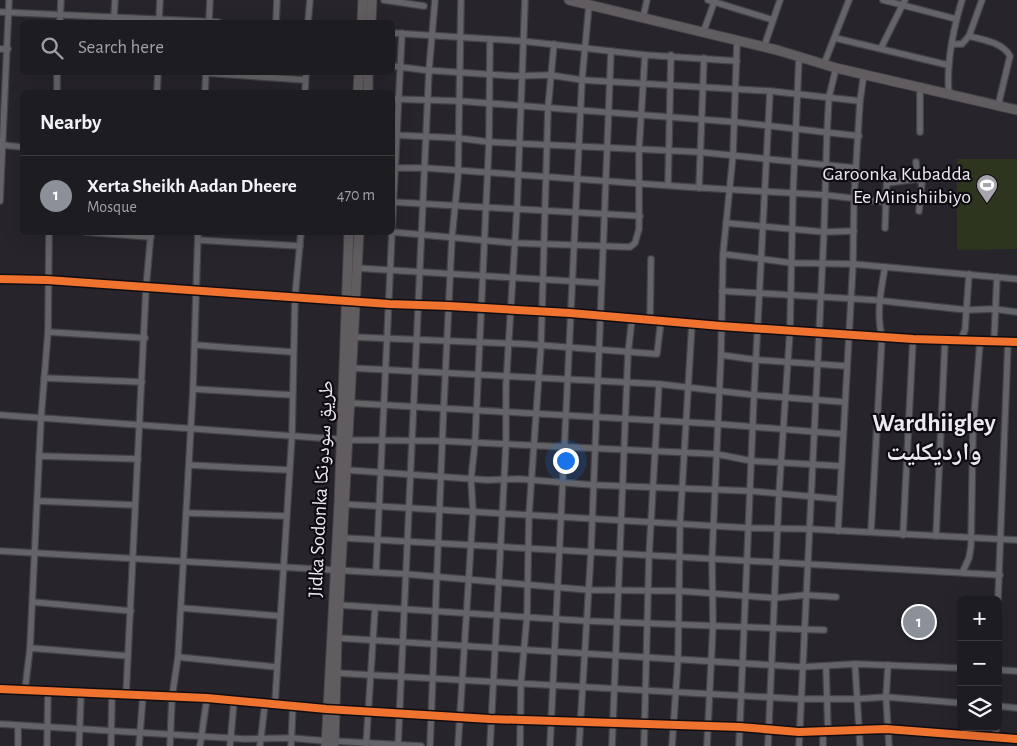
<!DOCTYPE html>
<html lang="en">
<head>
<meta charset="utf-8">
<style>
  :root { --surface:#1d1c20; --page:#252529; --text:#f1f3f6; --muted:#a0a1a5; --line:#3b3a3e; --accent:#8c9099 }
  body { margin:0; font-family:"Alegreya Sans","Noto Naskh Arabic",sans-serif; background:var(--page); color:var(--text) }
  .controls { position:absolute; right:15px; bottom:15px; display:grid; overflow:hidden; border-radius:8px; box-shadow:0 5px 20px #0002 }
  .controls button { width:45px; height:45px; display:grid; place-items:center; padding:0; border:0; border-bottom:1px solid var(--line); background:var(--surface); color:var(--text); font:25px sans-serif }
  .you { position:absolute; left:565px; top:460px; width:18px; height:18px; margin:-12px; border:4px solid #fff; border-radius:50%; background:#1a73e8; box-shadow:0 0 0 8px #1a73e833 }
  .badge { display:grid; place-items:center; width:32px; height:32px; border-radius:50%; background:var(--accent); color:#fff; font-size:16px; font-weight:700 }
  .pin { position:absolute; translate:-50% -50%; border:2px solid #fff; box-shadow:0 1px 5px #0006 }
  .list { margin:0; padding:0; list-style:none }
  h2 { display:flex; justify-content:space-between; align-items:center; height:65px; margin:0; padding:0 20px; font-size:21px }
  h2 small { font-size:16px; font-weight:400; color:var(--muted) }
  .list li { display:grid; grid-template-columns:32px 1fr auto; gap:15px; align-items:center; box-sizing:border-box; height:80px; padding:0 20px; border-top:1px solid var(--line) }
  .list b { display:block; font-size:19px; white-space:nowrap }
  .list p { margin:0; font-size:16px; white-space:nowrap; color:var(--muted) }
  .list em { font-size:16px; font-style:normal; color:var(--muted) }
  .icon { flex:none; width:28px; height:28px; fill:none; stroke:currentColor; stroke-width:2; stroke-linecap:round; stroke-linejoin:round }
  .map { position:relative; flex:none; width:1017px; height:746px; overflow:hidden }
  .search { position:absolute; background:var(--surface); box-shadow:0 5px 20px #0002; left:20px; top:20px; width:375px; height:55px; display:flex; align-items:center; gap:12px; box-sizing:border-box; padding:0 18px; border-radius:8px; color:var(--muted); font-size:19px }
  .panel { position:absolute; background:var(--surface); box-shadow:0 5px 20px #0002; left:20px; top:90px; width:375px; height:145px; border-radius:8px }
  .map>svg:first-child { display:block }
  .green { fill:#2d351f }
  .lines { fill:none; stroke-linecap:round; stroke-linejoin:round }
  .street-casing { stroke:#444347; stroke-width:8 }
  .secondary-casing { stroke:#444347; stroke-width:11 }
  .street { stroke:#646367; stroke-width:5.5 }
  .secondary { stroke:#615c60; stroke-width:9 }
  .cycleway-casing { stroke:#0f0d12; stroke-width:11 }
  .cycleway { stroke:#ef722f; stroke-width:8 }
  .labels { text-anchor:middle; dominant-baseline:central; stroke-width:4.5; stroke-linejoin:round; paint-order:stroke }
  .poi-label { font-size:20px; fill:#ece9f0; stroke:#0f0d12; text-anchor:end }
  .street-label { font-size:20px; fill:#ece9f0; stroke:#0f0d12 }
  .district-label { font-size:25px; font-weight:bold; fill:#ece9f0; stroke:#0f0d12 }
</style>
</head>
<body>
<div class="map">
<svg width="1017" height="746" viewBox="0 0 1017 746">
  <rect width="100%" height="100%" fill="#27252b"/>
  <path class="green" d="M957 159H1017V249L957 250Z"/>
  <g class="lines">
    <g class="street-casing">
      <g id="street">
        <path d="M384 0 424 6"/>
        <path d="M708 0 773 20"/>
        <path d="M883 0 956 19"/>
        <path d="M0 12 218 22"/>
        <path d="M114 18 115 0"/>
        <path d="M643 18 647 0"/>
        <path d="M60 22 61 0"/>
        <path d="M159 22 160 0"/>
        <path d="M209 22 210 0"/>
        <path d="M276 22 277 0"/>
        <path d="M308 22 310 0"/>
        <path d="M392 33 522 41 645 55 737 61"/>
        <path d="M703 33 715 0"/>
        <path d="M969 36C983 40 1002 42 1010 56L998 106"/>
        <path d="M835 38 948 65"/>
        <path d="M953 44H962L969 36 982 0"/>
        <path d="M764 47 780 0"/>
        <path d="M881 48 905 0"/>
        <path d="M0 49H8"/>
        <path d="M824 64 849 0"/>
        <path d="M392 66 424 70 514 76 550 75 582 80 770 91 860 101"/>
        <path d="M206 73 305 80"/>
        <path d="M57 92V72"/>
        <path d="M157 92 158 72"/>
        <path d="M205 92 206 72"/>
        <path d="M305 92 306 72"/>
        <path d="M949 95C946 64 953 30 962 0"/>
        <path d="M392 99 459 101 735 122 859 136"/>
        <path d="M920 132V88"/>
        <path d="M392 135 458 138 489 142 699 152 856 168"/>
        <path d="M2 145 22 147"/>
        <path d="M916 162 917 179 922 182 919 211"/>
        <path d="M392 168H426L688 187 825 195 885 202"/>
        <path d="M887 183 917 179"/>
        <path d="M668 185 671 55"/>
        <path d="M699 188 704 58"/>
        <path d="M0 201 9 0"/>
        <path d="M392 202 640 216"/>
        <path d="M726 223 824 232 854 231"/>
        <path d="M885 228 887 174"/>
        <path d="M392 230 402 33"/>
        <path d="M86 232 151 237"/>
        <path d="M392 232 514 243 630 247 635 243 639 229V149L645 55"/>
        <path d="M198 240 300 246"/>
        <path d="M723 254 792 263 853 264 1017 279"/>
        <path d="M356 268 601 283"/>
        <path d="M0 279 47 280 389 304 449 306 570 313 721 326 913 339 1017 342"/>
        <path d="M722 291 874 300 967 310 994 309 1017 312"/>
        <path d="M650 319 651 259"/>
        <path d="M48 332 145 338"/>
        <path d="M352 337 525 344 657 354 661 320"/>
        <path d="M960 341 965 330 969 274"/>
        <path d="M994 341 997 277"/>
        <path d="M195 345 292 352"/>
        <path d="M721 355 757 360 846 366"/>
        <path d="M351 368 659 384 754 395 844 402"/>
        <path d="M44 378 142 382"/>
        <path d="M193 389 292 395"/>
        <path d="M350 403 718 424 842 434"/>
        <path d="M0 415 349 440 442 441 716 454 752 461 840 466"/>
        <path d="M39 456 138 459"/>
        <path d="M189 465 288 470"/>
        <path d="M347 470 487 480 520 479 593 485 751 491 839 499"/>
        <path d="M38 501 135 505"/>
        <path d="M341 504 749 528 809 529 1017 540"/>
        <path d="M186 513 286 516"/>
        <path d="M838 531 853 264 854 198 860 101 864 73"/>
        <path d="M871 532 882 336C876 315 881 289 885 267"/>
        <path d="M903 535 913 339"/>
        <path d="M936 536 945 341"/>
        <path d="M344 538 1000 575"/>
        <path d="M0 551 405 574 589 590 680 591 774 598 806 595 836 597"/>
        <path d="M963 571 969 558 971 546 973 429 980 342"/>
        <path d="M376 572 392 232"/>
        <path d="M998 600 1008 342"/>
        <path d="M33 602 131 611"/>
        <path d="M339 605 587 621 824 630"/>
        <path d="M181 608 280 616"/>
        <path d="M337 638 802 667 855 664 961 668"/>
        <path d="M30 648 128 656"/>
        <path d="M998 654V681"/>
        <path d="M178 657 276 667"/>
        <path d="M855 664 860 746"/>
        <path d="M888 665 886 697 889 746"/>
        <path d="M826 666 828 732"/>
        <path d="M998 670 1017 671"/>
        <path d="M336 673 800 699H856L886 697 961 703"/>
        <path d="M0 689 207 698 326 709 490 719 740 727 799 732 886 729 1017 739"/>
        <path d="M25 690 30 648 41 418 48 332 49 232"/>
        <path d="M126 695 146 288 151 232"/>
        <path d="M275 703 292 435 295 297 301 232"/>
        <path d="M998 706 1017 708"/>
        <path d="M0 724 245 739 291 738 326 741"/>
        <path d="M995 737 996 727"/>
        <path d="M334 741 421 746"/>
        <path d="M18 746V726"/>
        <path d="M47 746 48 691"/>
        <path d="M79 746 81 694"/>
        <path d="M111 746 112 695"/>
        <path d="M139 746 143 695"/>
        <path d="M170 746 172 697 178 657 193 389 198 232"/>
        <path d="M200 746 207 698"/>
        <path d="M230 746 234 701"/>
        <path d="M260 746 265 703"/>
        <path d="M291 746 293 704"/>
        <path d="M366 746 375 609"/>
        <path d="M398 746 429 70 435 0"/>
        <path d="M430 746 443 423 452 237 458 177 461 0"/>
        <path d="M458 746 473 512 471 479 475 443 489 142 490 39"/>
        <path d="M490 746 506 444V385L517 209 525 0"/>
        <path d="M520 746 521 683 527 616 529 514 541 346 548 108 554 44"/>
        <path d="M550 746 582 80 589 5"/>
        <path d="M579 746 591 552 611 51"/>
        <path d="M612 746 628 353 632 319"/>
        <path d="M644 746 649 556 659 384"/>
        <path d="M672 746 678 660 680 524 692 323"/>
        <path d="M707 746 713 625 712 559 721 355 723 254 733 155 737 42"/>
        <path d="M739 746 754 395 770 91"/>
        <path d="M768 746 779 493 790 330 793 194 799 57"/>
        <path d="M799 746 824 232 827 132 829 97 836 68"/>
        <path d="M823 746V732"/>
      </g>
    </g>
    <g class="secondary-casing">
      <g id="secondary">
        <path d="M569 0 777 50 836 68 1017 110"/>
        <path d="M362 22 363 0"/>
        <path d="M371 22 372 0"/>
        <path d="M358 92 359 72"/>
        <path d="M368 92V72"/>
        <path d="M326 746 339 504 349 232"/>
        <path d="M334 746 337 638 359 232"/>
      </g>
    </g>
    <use href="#street" class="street"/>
    <use href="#secondary" class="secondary"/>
    <g class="cycleway-casing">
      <g id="cycleway">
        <path d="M0 279 47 280 389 304 449 306 570 313 721 326 913 339 1017 342"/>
        <path d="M0 689 207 698 326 709 490 719 740 727 799 732 886 729 1017 739"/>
      </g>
    </g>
    <use href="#cycleway" class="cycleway"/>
  </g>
  <defs>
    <g id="stadium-pin" transform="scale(1.125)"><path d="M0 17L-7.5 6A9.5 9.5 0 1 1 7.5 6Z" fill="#a7a4ab" stroke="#0f0d12"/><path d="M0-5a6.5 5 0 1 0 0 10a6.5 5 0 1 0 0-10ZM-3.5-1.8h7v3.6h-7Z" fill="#fff"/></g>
  </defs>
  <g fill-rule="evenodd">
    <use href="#stadium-pin" x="987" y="185"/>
  </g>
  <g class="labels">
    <g class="poi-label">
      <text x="971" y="174">Garoonka Kubadda<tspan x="971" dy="23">Ee Minishiibiyo</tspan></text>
    </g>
    <g class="street-label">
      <text transform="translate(321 489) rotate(-87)">Jidka Sodonka طريق سودونكا</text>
    </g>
    <g class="district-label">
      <text x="934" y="423">Wardhiigley<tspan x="934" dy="29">وارديكليت</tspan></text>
    </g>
  </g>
</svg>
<div class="controls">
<button>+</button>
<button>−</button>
<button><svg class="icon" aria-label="layers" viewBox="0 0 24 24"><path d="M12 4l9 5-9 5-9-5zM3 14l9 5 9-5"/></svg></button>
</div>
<div class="you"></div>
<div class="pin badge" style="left:919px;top:622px">1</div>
<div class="search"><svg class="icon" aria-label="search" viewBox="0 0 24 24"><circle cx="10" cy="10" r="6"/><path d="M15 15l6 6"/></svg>Search here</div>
<section class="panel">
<h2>Nearby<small></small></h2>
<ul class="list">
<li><span class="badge">1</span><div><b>Xerta Sheikh Aadan Dheere</b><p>Mosque</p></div><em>470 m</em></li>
</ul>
</section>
</div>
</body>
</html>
